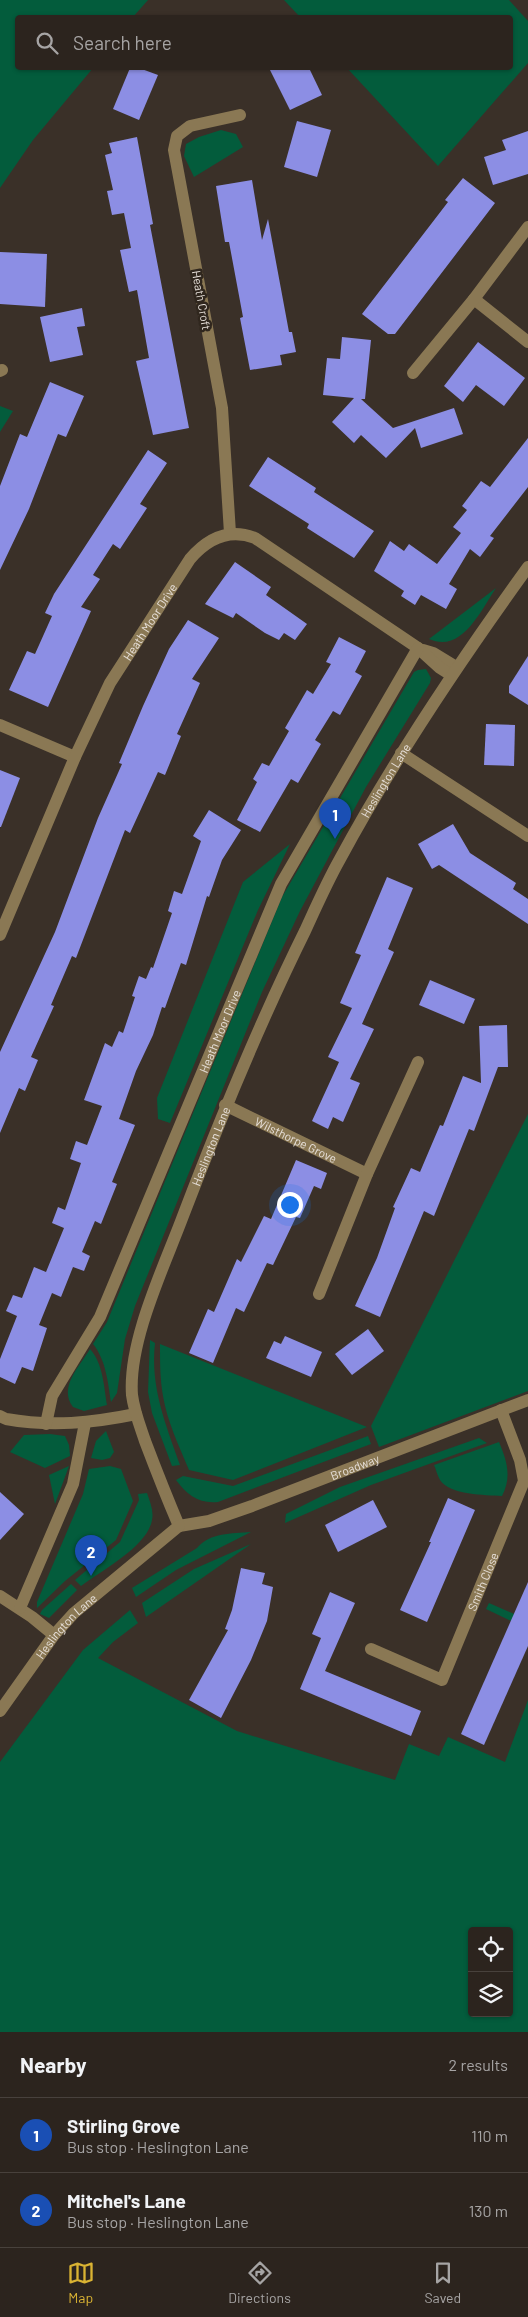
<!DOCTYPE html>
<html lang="en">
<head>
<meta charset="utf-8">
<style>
  :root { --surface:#2c241e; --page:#342c27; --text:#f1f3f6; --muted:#a6a4a4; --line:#48413c; --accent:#dab333 }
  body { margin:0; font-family:Barlow,sans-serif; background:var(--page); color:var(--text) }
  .controls { position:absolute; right:15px; bottom:15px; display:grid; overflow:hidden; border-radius:5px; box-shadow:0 1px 4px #0004 }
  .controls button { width:45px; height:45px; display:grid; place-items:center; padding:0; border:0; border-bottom:1px solid var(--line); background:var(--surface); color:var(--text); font:25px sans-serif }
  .you { position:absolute; left:289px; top:1204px; width:18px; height:18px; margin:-12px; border:4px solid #fff; border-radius:50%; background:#1a73e8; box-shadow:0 0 0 8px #1a73e833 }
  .badge { display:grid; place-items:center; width:32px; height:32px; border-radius:50%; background:var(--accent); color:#fff; font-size:16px; font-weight:700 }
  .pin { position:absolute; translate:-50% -41px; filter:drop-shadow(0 1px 2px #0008) }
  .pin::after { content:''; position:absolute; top:26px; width:18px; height:15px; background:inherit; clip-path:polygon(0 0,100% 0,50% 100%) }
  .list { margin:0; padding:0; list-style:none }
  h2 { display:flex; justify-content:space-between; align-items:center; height:65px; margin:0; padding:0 20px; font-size:21px }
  h2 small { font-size:16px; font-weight:400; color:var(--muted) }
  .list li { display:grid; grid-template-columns:32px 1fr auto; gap:15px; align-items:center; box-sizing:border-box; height:75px; padding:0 20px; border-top:1px solid var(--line) }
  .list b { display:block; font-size:19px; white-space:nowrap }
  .list p { margin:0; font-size:16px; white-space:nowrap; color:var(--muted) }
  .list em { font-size:16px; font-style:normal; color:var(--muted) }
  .icon { flex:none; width:28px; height:28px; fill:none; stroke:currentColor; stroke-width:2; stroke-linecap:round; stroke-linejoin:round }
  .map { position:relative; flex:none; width:528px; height:2032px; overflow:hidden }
  .search { position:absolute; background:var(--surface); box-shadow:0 1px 4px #0004; left:15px; right:15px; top:15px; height:55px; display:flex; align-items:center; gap:12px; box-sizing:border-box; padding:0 18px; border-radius:5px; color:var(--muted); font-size:19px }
  .sheet { height:215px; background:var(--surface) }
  nav { display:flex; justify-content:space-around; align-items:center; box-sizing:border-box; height:70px; border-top:1px solid var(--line); background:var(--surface); font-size:14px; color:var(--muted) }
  nav a { display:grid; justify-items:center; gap:2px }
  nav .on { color:var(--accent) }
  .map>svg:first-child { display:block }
  .green { fill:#035c3c; fill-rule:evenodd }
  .building { fill:#8c8ee4 }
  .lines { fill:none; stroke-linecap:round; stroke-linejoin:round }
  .minor { stroke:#8a7854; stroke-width:12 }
  .labels { text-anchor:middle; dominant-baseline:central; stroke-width:5; stroke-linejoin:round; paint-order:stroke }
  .street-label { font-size:12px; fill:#e7e0da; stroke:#30271e }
</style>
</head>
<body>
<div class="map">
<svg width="528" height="2032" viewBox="0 0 528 2032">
  <rect width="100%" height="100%" fill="#3a3028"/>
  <g class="green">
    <path d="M0 0H148L133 17 18 18V68H93L33 140 0 188Z"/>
    <path d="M284 0H509L528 21V63L438 166 347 68H510V18L300 17Z"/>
    <path d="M221 130 236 134 243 147 194 177 184 156 186 144 199 137Z"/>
    <path d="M0 406 13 411 0 432Z"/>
    <path d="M496 588C481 610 462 654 429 639Z"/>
    <path d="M426 669 431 678 430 683 366 787 300 911 262 992 135 1306 125 1339 117 1393 111 1402C108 1383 106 1360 93 1344L107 1322 282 897 414 672 418 670Z"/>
    <path d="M290 844 258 910 170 1123 158 1119 157 1098 243 882Z"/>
    <path d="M528 1114V1391L379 1447 371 1426Z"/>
    <path d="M150 1340 155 1343C150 1387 166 1425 180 1465L172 1466 152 1413 148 1392Z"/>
    <path d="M160 1344 367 1427 233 1480 189 1470C179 1446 167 1421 163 1396 160 1379 160 1362 160 1344Z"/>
    <path d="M90 1349C103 1363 104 1387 107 1405L84 1411 73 1407C58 1387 80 1366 90 1349Z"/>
    <path d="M106 1431 114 1452 110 1458 102 1460 91 1458 96 1441Z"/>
    <path d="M50 1434 65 1436 69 1445 70 1456 45 1468 10 1452 24 1435Z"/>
    <path d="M368 1436 371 1444 218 1502C199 1504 187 1495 176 1480L183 1476 233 1486Z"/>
    <path d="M479 1438 487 1443 371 1485 285 1523 286 1514 340 1487Z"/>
    <path d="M499 1442C507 1461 512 1477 502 1496 485 1495 450 1495 440 1480 437 1475 436 1469 434 1465Z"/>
    <path d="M69 1466 55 1504 49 1475Z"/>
    <path d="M110 1466 121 1469 133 1501 116 1540 65 1581 37 1608V1602L83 1494 89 1469Z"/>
    <path d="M147 1493C150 1502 154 1511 152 1520 148 1546 101 1571 81 1586L75 1580 120 1542 139 1500 138 1494Z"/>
    <path d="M251 1532 176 1570 136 1597 132 1588 197 1548C211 1532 231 1534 251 1532Z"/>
    <path d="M251 1544 146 1617 142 1603 194 1569Z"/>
    <path d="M71 1584 77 1590 49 1618 40 1614 42 1610Z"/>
    <path d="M489 1603 528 1620V1629L486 1609Z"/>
    <path d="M130 1610 138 1623 113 1642 98 1658 237 1731 395 1780 409 1744 439 1756 448 1737 505 1762 528 1700V2032H0V1762L83 1650ZM472 1931H509V2013H472Z"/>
  </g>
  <g class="building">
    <path d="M130 68H139L158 75 139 120 113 109Z"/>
    <path d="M269 68H309L322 95 290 110Z"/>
    <path d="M297 121 331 130 317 177 284 167Z"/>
    <path d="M528 131V174L493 185 484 157 506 150 502 140Z"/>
    <path d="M137 137 153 224 150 225 189 428 153 435 136 361 149 358 137 290 129 292 120 250 131 248 124 213 112 215 107 191 113 190 105 155 112 153 109 143Z"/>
    <path d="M463 178 495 203 395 334H388L362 314 448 202 445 200Z"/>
    <path d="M252 180 262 240 268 219 289 332H292L296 352 280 355 282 365 250 370 240 318 243 317 229 242H225L216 186Z"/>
    <path d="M0 252 47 254 45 307 0 304Z"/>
    <path d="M82 308 85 326 77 327 83 355 50 362 40 317Z"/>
    <path d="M342 337 371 340 365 399H361L393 428 454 408 463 434 421 448 415 428 386 458 361 435 354 443 332 422 354 398 323 395 327 358 340 359Z"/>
    <path d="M478 342 525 378 504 406 476 385 463 402 444 386Z"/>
    <path d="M50 382 84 396 66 437 58 434 29 509 0 570V486L20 434 27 437Z"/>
    <path d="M528 438V487L490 536 494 538 480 557 470 549 449 584 457 589 446 609 421 595 415 605 401 596 404 591 374 571 390 541 404 551 409 544 437 564 461 533 453 527 467 510 462 506 481 481 490 487Z"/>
    <path d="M148 450 167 463 140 504 147 508 120 549 113 544 93 575 100 579 81 607 91 611 48 707 9 690 27 651 35 654 52 616 45 613 54 594Z"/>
    <path d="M268 457 316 488 314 492 374 531 354 558 307 528 309 524 249 486Z"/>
    <path d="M235 562 271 587 266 595 307 624 295 640 284 633 279 640 265 633 236 613 233 618 205 604Z"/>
    <path d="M188 620 219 638 192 679 200 683 177 734 181 736 165 775 158 772 130 833 125 830 76 958 72 956 51 1005 54 1006 31 1057 38 1060 25 1091 19 1088 0 1133V1052L55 932 98 818 122 764 119 763 143 706 169 649Z"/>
    <path d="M339 637 366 651 355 672 362 676 340 715 333 711 315 740 321 744 298 783 291 779 260 832 237 820 257 782 253 779 262 763 269 766 289 731 285 728 307 690 313 694 331 664 326 662Z"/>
    <path d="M528 656V705L509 693V686Z"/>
    <path d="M486 724 515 725 514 766 484 765Z"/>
    <path d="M0 770 20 778 1 827H0Z"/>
    <path d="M209 810 241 830 222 860 209 897 207 896 186 965 181 963 165 1008 162 1007 153 1035 136 1071 119 1119 135 1125 112 1182 117 1184 101 1224 95 1221 82 1252 90 1256 84 1271 73 1267 61 1297 52 1293 39 1325 47 1328 33 1371 22 1367 15 1384 0 1377V1359L17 1316 6 1311 13 1295 22 1298 34 1267 46 1272 64 1228 52 1223 58 1207 65 1210 81 1163 70 1159 76 1141 87 1145 102 1106 84 1100 105 1043 112 1047 119 1031 123 1033 135 997 132 996 139 976 146 979 151 967 153 968 172 913 168 911 174 891 182 894 201 841 193 836Z"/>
    <path d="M453 824 470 853 516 883 513 889 528 899V924L439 865 432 869 418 844Z"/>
    <path d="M387 877 413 888 388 949 394 952 362 1024 374 1029 350 1079 360 1083 343 1122 333 1117 328 1129 312 1121 339 1062 328 1057 352 1008 340 1003 361 955 355 953Z"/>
    <path d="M430 980 475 999 464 1024 419 1005Z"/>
    <path d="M507 1025 508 1067H498L474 1131 469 1129 434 1216 424 1211 380 1317 355 1306 377 1258 395 1208 393 1207 411 1168 420 1172 440 1125 443 1126 463 1076 481 1083 479 1026Z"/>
    <path d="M296 1160 327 1173 321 1189 314 1186 300 1218 296 1217 273 1265 267 1263 244 1312 236 1308 213 1363 189 1353 208 1309 214 1312 237 1259 241 1262 264 1216 271 1219Z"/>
    <path d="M368 1329 384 1351 352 1375 335 1354Z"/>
    <path d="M285 1336 322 1352 311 1377 266 1358 274 1341 281 1344Z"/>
    <path d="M0 1492 24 1514 0 1540Z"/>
    <path d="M448 1498 475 1510 427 1622 400 1610 431 1542H429Z"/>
    <path d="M373 1500 387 1527 338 1552 325 1525Z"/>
    <path d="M241 1568 265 1573 262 1584 273 1587 267 1621 251 1660 221 1718 189 1700 228 1630 225 1629 232 1610Z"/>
    <path d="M528 1582V1646L484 1745 461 1734Z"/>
    <path d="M330 1592 355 1603 325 1671 421 1711 411 1736 300 1689 321 1638 312 1634Z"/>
  </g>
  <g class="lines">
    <g class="minor">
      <path d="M474 299 528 342"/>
      <path d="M0 371 2 370"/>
      <path d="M413 373 474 299 528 227"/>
      <path d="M230 533 222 408 174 150 177 136 190 126 240 115"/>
      <path d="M423 650 433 653 456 667"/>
      <path d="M0 725 75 757"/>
      <path d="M401 753 528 836"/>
      <path id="s1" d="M0 935 75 757 110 683 190 559C208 538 229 528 255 538L418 648 440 668 451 675"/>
      <path id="s2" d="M225 1105 367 1174"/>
      <path d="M319 1294 367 1174 418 1062"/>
      <path d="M0 1416 6 1419C51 1427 92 1423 136 1414"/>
      <path id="s3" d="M46 1424 52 1396 100 1317 281 884 418 648"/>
      <path id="s4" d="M179 1526C167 1498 156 1470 145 1441 140 1426 134 1411 132 1395 128 1341 164 1267 183 1216 220 1119 259 1024 305 931 316 907 327 882 340 859 395 757 460 661 528 567"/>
      <path id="s5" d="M179 1526 209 1521 252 1506 528 1400"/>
      <path d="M0 1596 32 1617 54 1635"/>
      <path d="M20 1608 73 1484 85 1423"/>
      <path id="s6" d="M371 1649 442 1680 524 1481 520 1460 501 1410"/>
      <path id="s7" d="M0 1711 54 1635 74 1613 179 1526"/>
    </g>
  </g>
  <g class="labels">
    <g class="street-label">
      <text transform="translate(202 300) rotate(80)">Heath Croft</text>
      <text stroke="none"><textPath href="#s1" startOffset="348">Heath Moor Drive</textPath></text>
      <text stroke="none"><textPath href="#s4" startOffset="808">Heslington Lane</textPath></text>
      <text stroke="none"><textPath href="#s3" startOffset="431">Heath Moor Drive</textPath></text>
      <text stroke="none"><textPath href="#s2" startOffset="79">Wilsthorpe Grove</textPath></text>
      <text stroke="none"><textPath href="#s4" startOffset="402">Heslington Lane</textPath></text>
      <text stroke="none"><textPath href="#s5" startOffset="186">Broadway</textPath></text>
      <text stroke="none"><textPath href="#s6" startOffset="184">Smith Close</textPath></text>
      <text stroke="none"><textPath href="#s7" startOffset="108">Heslington Lane</textPath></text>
    </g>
  </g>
</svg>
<div class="controls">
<button><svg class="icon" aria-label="locate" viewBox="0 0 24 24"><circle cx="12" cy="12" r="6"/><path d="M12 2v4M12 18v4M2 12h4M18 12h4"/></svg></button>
<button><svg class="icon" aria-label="layers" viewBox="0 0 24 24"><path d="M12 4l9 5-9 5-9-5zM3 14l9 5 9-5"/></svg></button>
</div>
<div class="you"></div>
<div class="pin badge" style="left:335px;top:839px;background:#1a4fb4">1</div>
<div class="pin badge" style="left:91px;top:1576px;background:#1a4fb4">2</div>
<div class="search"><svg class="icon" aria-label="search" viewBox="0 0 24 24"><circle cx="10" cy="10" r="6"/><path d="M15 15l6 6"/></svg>Search here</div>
</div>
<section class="sheet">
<h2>Nearby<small>2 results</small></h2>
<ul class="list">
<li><span class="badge" style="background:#1a4fb4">1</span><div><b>Stirling Grove</b><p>Bus stop · Heslington Lane</p></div><em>110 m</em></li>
<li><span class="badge" style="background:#1a4fb4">2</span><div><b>Mitchel's Lane</b><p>Bus stop · Heslington Lane</p></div><em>130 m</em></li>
</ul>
</section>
<nav>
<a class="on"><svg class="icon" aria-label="map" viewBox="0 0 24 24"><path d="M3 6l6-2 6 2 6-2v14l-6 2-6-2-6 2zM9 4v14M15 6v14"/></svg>Map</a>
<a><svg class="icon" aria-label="directions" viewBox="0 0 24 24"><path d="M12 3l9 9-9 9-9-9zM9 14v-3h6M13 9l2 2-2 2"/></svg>Directions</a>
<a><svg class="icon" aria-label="saved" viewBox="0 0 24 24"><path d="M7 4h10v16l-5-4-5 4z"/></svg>Saved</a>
</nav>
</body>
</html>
